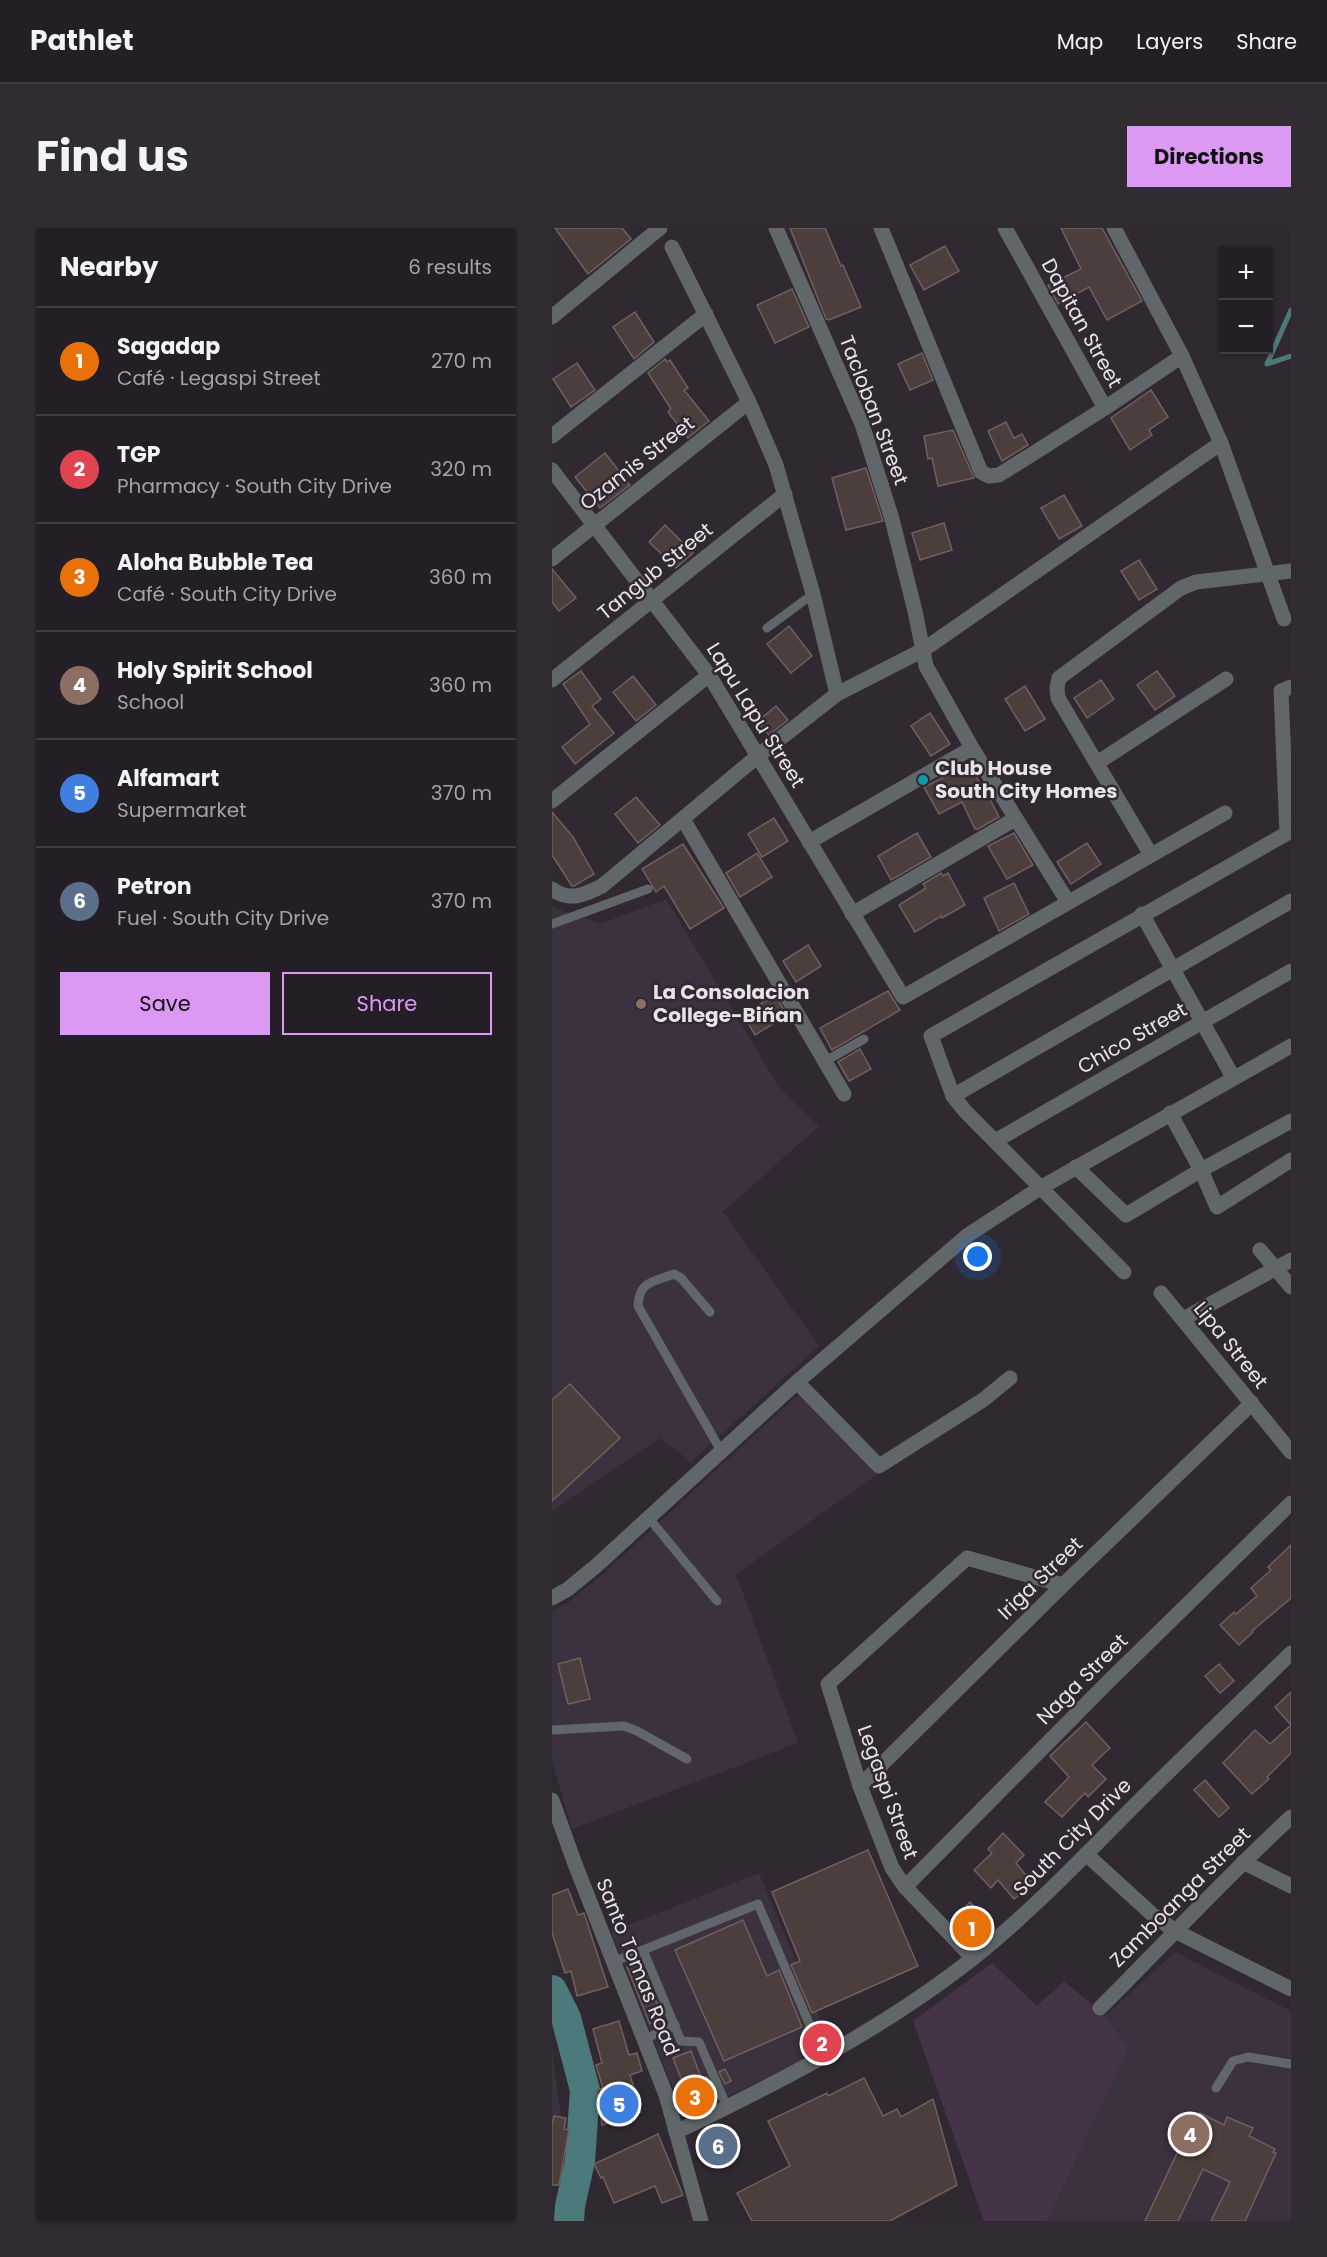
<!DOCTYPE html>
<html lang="en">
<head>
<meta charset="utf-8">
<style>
  :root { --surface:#241f26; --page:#302c32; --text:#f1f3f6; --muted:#a3a2a7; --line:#413d43; --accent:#dc99f4 }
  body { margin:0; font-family:Poppins,sans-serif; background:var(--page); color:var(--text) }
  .controls { position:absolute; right:18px; top:18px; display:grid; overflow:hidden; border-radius:0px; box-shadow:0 2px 4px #0004 }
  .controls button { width:54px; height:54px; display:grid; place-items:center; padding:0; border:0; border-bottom:2px solid var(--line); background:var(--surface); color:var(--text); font:30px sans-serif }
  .you { position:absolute; left:426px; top:1029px; width:21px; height:21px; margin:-15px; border:4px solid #fff; border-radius:50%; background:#1a73e8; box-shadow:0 0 0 9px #1a73e833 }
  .badge { display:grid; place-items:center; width:39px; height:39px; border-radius:50%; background:var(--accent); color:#fff; font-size:20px; font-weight:700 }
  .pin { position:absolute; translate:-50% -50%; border:3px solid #fff; box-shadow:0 2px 6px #0006 }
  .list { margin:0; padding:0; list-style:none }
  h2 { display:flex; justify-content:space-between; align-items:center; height:78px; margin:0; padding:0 24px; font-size:26px }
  h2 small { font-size:20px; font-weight:400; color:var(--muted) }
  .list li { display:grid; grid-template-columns:39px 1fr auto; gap:18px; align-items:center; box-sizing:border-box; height:108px; padding:0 24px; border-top:2px solid var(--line) }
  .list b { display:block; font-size:22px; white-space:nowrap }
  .list p { margin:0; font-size:20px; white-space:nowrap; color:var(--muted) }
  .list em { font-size:20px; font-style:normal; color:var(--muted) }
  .actions { display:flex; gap:12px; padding:18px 24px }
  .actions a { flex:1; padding:14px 0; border:2px solid var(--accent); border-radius:0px; text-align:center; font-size:21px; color:var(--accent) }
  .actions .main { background:var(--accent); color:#111 }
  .map { position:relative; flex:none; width:739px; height:1993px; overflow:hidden; border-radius:0px }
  header { display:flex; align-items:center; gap:36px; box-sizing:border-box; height:84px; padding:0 30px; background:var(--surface); border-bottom:2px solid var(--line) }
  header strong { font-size:28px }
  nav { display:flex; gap:33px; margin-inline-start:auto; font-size:21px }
  .intro { display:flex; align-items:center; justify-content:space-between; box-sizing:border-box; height:144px; padding:0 36px }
  h1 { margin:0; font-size:42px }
  .button { padding:15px 27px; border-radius:0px; background:var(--accent); color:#111; font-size:21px; font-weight:700 }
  main { display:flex; gap:36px; padding:0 36px }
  aside { flex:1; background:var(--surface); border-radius:0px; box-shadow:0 2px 4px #0004 }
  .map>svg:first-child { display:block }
  .built { fill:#3c313e }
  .green { fill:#453447 }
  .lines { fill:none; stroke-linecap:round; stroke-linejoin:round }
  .stream { stroke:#4c7979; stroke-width:5 }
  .river { stroke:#4c7979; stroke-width:30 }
  .building { fill:#4c3e3c; stroke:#6f605e; stroke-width:1.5 }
  .service { stroke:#606669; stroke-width:9 }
  .minor { stroke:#606669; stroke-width:15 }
  .tertiary { stroke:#606669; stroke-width:15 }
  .culture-dot { fill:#0f9aa8; stroke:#302932; stroke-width:2 }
  .education-dot { fill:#8d6e63; stroke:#302932; stroke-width:2 }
  .labels { text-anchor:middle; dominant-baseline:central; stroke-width:5; stroke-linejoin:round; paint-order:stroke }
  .street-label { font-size:20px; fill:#e8e3e9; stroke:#302932 }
  .poi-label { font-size:20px; font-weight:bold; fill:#e8e3e9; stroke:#302932; text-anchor:start }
</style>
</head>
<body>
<header>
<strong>Pathlet</strong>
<nav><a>Map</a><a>Layers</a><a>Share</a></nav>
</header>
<div class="intro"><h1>Find us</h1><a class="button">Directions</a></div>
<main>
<aside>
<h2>Nearby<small>6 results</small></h2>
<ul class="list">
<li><span class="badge" style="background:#e8710a">1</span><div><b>Sagadap</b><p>Café · Legaspi Street</p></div><em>270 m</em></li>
<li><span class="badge" style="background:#e0444e">2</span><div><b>TGP</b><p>Pharmacy · South City Drive</p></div><em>320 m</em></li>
<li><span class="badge" style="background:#e8710a">3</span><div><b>Aloha Bubble Tea</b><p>Café · South City Drive</p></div><em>360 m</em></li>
<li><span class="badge" style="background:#8d6e63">4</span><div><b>Holy Spirit School</b><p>School</p></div><em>360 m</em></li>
<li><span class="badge" style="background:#3f7fe0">5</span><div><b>Alfamart</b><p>Supermarket</p></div><em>370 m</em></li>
<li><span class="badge" style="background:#5c6f8a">6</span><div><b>Petron</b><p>Fuel · South City Drive</p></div><em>370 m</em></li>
</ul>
<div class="actions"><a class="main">Save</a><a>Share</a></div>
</aside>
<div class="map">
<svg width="739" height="1993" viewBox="0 0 739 1993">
  <rect width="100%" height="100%" fill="#302932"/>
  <g class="built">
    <path d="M114 671 225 856 267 898 171 984 267 1118 139 1234 108 1210 0 1283V679L48 696Z"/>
    <path d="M248 1165 326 1246 184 1346 246 1515 20 1601 0 1533V1383L14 1376 51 1346Z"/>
    <path d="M207 1645 278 1816 233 1841 132 1889 59 1704Z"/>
    <path d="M623 1724 739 1783V1993H495L577 1820 553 1788Z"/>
    <path d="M0 1822 10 1897 0 1941Z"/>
  </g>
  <path class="green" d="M440 1735 485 1778 512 1753 553 1788 577 1820 495 1993H432L361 1793Z"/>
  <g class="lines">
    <path class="stream" d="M739 82 715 136 739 128"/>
    <path class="river" d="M0 1762 14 1790 33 1862 28 1933 18 1978 17 1993"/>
  </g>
  <g class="building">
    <path d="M3 0H70L79 11 36 46Z"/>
    <path d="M238 0H273L289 38 291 37 309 79 277 92 274 91Z"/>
    <path d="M509 0H550L590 73 555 92 537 59 506 76 496 57 529 41Z"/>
    <path d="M393 18 407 43 372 62 358 37Z"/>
    <path d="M240 61 257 99 223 115 205 77Z"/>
    <path d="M83 84 102 114 82 131 61 99Z"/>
    <path d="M370 125 381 152 358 162 346 136Z"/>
    <path d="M113 131 115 134 118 132 136 160 132 162 157 193 136 210 116 184 119 181 96 145Z"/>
    <path d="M25 135 43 162 19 179 1 151Z"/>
    <path d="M599 162 616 189 597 202 600 207 578 222 559 190Z"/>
    <path d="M454 194 462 210 470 206 476 217 450 233 436 203Z"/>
    <path d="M401 202 422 250 386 258 380 230 376 231 372 208Z"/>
    <path d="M53 225 78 257 48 280 23 249Z"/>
    <path d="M314 240 331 293 294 302 280 250Z"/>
    <path d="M512 267 530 298 507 311 489 280Z"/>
    <path d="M392 295 400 322 368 332 360 305Z"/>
    <path d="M113 297 141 325 124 340 97 314Z"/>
    <path d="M587 332 605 361 587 372 569 343Z"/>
    <path d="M0 341 24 370 7 383 0 374Z"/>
    <path d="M237 398 260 428 239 445 215 416Z"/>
    <path d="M29 443 49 471 40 478 62 505 23 536 10 519 38 496 11 456Z"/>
    <path d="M605 443 623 468 603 482 585 457Z"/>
    <path d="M81 448 104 477 84 493 61 464Z"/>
    <path d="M549 452 562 471 535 490 522 470Z"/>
    <path d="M473 458 493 491 473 503 453 471Z"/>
    <path d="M224 478 236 492 217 507 205 494Z"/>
    <path d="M378 485 398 516 379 528 359 498Z"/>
    <path d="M418 536 434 568 436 567 447 589 426 601H423L410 574 387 586 372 559Z"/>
    <path d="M84 569 108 597 86 615 63 586Z"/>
    <path d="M0 584 21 609 42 646 22 658H20L0 627Z"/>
    <path d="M222 590 236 613 210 629 196 606Z"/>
    <path d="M365 605 379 629 339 652 326 628Z"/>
    <path d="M462 605 481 637 455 651 436 618Z"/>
    <path d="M535 615 549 636 519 656 505 634Z"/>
    <path d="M131 616 172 680 138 701 112 658 104 664 90 641Z"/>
    <path d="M205 625 220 649 188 669 174 645Z"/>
    <path d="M389 645 391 648 396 645 413 677 390 690 389 688 363 704 347 677 374 660 371 656Z"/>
    <path d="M462 655 477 686 447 703 432 670Z"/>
    <path d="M256 717 269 738 244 754 231 733Z"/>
    <path d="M336 763 348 782 280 822 268 800Z"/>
    <path d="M223 767 235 787 203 807 191 787Z"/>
    <path d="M308 821 319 841 297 853 286 834Z"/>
    <path d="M18 1156 68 1210 0 1273V1172Z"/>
    <path d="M739 1317V1370L700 1403 701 1404 687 1417 668 1397 682 1384 684 1386 705 1368 699 1360 719 1342 716 1339Z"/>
    <path d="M28 1430 38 1471 16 1476 6 1436Z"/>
    <path d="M667 1436 682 1453 668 1465 653 1448Z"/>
    <path d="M739 1464V1525L715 1549 717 1551 700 1566 671 1535 703 1502 718 1516 739 1497 723 1479Z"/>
    <path d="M534 1494 558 1520 540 1537 554 1551 536 1569 533 1565 510 1589 493 1574 517 1549 498 1528Z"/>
    <path d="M653 1552 677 1580 667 1589 642 1562Z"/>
    <path d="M451 1605 472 1627 464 1635 481 1656 462 1671 446 1652 439 1660 422 1642 440 1625 436 1621Z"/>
    <path d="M316 1622 366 1738 260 1785 239 1737 248 1733 220 1664Z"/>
    <path d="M16 1661 26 1687 32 1685 56 1759 25 1768 19 1743 13 1745 0 1705V1667Z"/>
    <path d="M418 1674 439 1697 420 1715 399 1693Z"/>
    <path d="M191 1692 215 1748 227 1742 250 1799 172 1833 123 1722Z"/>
    <path d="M88 1733 111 1791 98 1796 75 1739Z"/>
    <path d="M67 1793 77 1827 85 1825 90 1843 78 1847 89 1884 50 1897 45 1862 51 1860 44 1837 50 1835 41 1801Z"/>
    <path d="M139 1823 150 1852 155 1849 160 1862 129 1877 124 1865 133 1861 121 1830Z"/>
    <path d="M173 1841 179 1853 173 1856 167 1844Z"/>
    <path d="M312 1850 331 1888 345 1881 349 1889 381 1871 405 1957 338 1993H200L185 1965 238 1938 216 1893 275 1865 276 1868Z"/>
    <path d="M648 1885 672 1897 675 1889 701 1900 697 1908 723 1921 721 1924 724 1925 693 1993H659L678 1954 651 1941 626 1993H593L643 1887 646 1888Z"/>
    <path d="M2 1888 14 1890 12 1901 17 1902 7 1957H0V1897Z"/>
    <path d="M175 1900 186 1922 158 1937 146 1914Z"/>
    <path d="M106 1906 131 1967 110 1975 103 1958 62 1975 51 1949 49 1950 42 1936Z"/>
  </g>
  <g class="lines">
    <g class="service">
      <path d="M215 400 261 366"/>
      <path d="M0 696 96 661"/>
      <path d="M272 834 312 811"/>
      <path d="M158 1084 129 1050 122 1046C101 1054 87 1053 86 1078L169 1223"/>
      <path d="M96 1289 165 1373"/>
      <path d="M0 1502 72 1498 85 1503 135 1531"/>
      <path d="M91 1722 129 1813 147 1814 175 1879"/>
      <path d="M61 1734 206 1676 271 1828"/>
      <path d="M93 1811 123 1797"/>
      <path d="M664 1860 681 1833 696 1829 739 1836"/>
    </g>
    <g class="minor">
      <path d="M224 0 310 196 340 291 363 383 374 438 420 520 516 674"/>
      <path d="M329 0 429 244 437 248 447 247 553 180 630 128"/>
      <path d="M453 0 553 180"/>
      <path d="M562 0 630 128 669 215 732 391"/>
      <path d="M120 19 197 174 224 237 261 366 285 466"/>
      <path d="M0 89 108 0"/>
      <path d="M0 208 154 86"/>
      <path d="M0 242 157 447 351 769 673 585"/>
      <path d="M0 331 197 174"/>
      <path d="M0 452 233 266"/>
      <path d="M545 535 674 451"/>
      <path d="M0 573 157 447"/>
      <path d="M131 591 292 866"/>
      <path d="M735 605 729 463 739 459"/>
      <path d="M257 614 420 520"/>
      <path d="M599 627 506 470 505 460 507 450 629 360 644 354 739 343"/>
      <path d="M0 661C18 674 32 667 50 658L207 527 285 466 371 422 669 215"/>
      <path d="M300 686 463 591"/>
      <path d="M590 686 681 849"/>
      <path d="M401 868 739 673"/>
      <path d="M618 885 649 942 665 979 739 932"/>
      <path d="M443 913 739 743"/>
      <path d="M524 939 574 987 649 942 739 893"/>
      <path d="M708 1022 739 1059"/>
      <path d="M572 1044 413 883 401 868 379 808 739 603"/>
      <path d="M609 1065 739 1224"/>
      <path d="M631 1091 739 1032"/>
      <path d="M245 1154 327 1238 431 1172 458 1150"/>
      <path d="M0 1370 16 1361 44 1338 245 1154 416 1007 488 960 739 818"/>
      <path d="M308 1558 511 1357 700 1175"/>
      <path d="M534 1626 602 1688 625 1704 739 1761"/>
      <path d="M691 1634 739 1658"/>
      <path d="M353 1659 559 1451 739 1275"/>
      <path d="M421 1730 353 1659 340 1640 308 1558 276 1456 415 1330 511 1357"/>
      <path d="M548 1780C612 1716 673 1650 739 1589"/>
    </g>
    <g class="tertiary">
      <path d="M0 1572 23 1636 114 1867 149 1993"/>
      <path d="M124 1904C221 1857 318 1808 403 1744 470 1694 527 1633 586 1574 636 1524 688 1475 739 1425"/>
    </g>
  </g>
  <circle class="culture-dot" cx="371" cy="552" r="6"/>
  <circle class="education-dot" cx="89" cy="776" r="6"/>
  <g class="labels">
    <g class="street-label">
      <text transform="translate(530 95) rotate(61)">Dapitan Street</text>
      <text transform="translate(322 182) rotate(69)">Tacloban Street</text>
      <text transform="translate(85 235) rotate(-38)">Ozamis Street</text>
      <text transform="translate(103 343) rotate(-39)">Tangub Street</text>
      <text transform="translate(204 487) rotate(58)">Lapu Lapu Street</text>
      <text transform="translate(580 810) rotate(-30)">Chico Street</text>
      <text transform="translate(679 1117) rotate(51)">Lipa Street</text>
      <text transform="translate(488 1350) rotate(-44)">Iriga Street</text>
      <text transform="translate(530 1451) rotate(-45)">Naga Street</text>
      <text transform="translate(336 1564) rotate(70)">Legaspi Street</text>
      <text transform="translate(520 1609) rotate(-45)">South City Drive</text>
      <text transform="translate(628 1669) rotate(-45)">Zamboanga Street</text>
      <text transform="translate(86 1739) rotate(68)">Santo Tomas Road</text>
    </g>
    <g class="poi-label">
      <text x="383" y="540">Club House<tspan x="383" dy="23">South City Homes</tspan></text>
      <text x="101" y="764">La Consolacion<tspan x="101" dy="23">College-Biñan</tspan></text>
    </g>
  </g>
</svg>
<div class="controls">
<button>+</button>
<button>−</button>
</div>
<div class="you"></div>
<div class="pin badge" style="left:420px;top:1700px;background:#e8710a">1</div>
<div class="pin badge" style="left:270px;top:1815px;background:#e0444e">2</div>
<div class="pin badge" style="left:143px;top:1869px;background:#e8710a">3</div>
<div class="pin badge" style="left:638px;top:1906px;background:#8d6e63">4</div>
<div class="pin badge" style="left:67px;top:1876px;background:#3f7fe0">5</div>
<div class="pin badge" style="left:166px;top:1918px;background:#5c6f8a">6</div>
</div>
</main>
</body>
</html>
